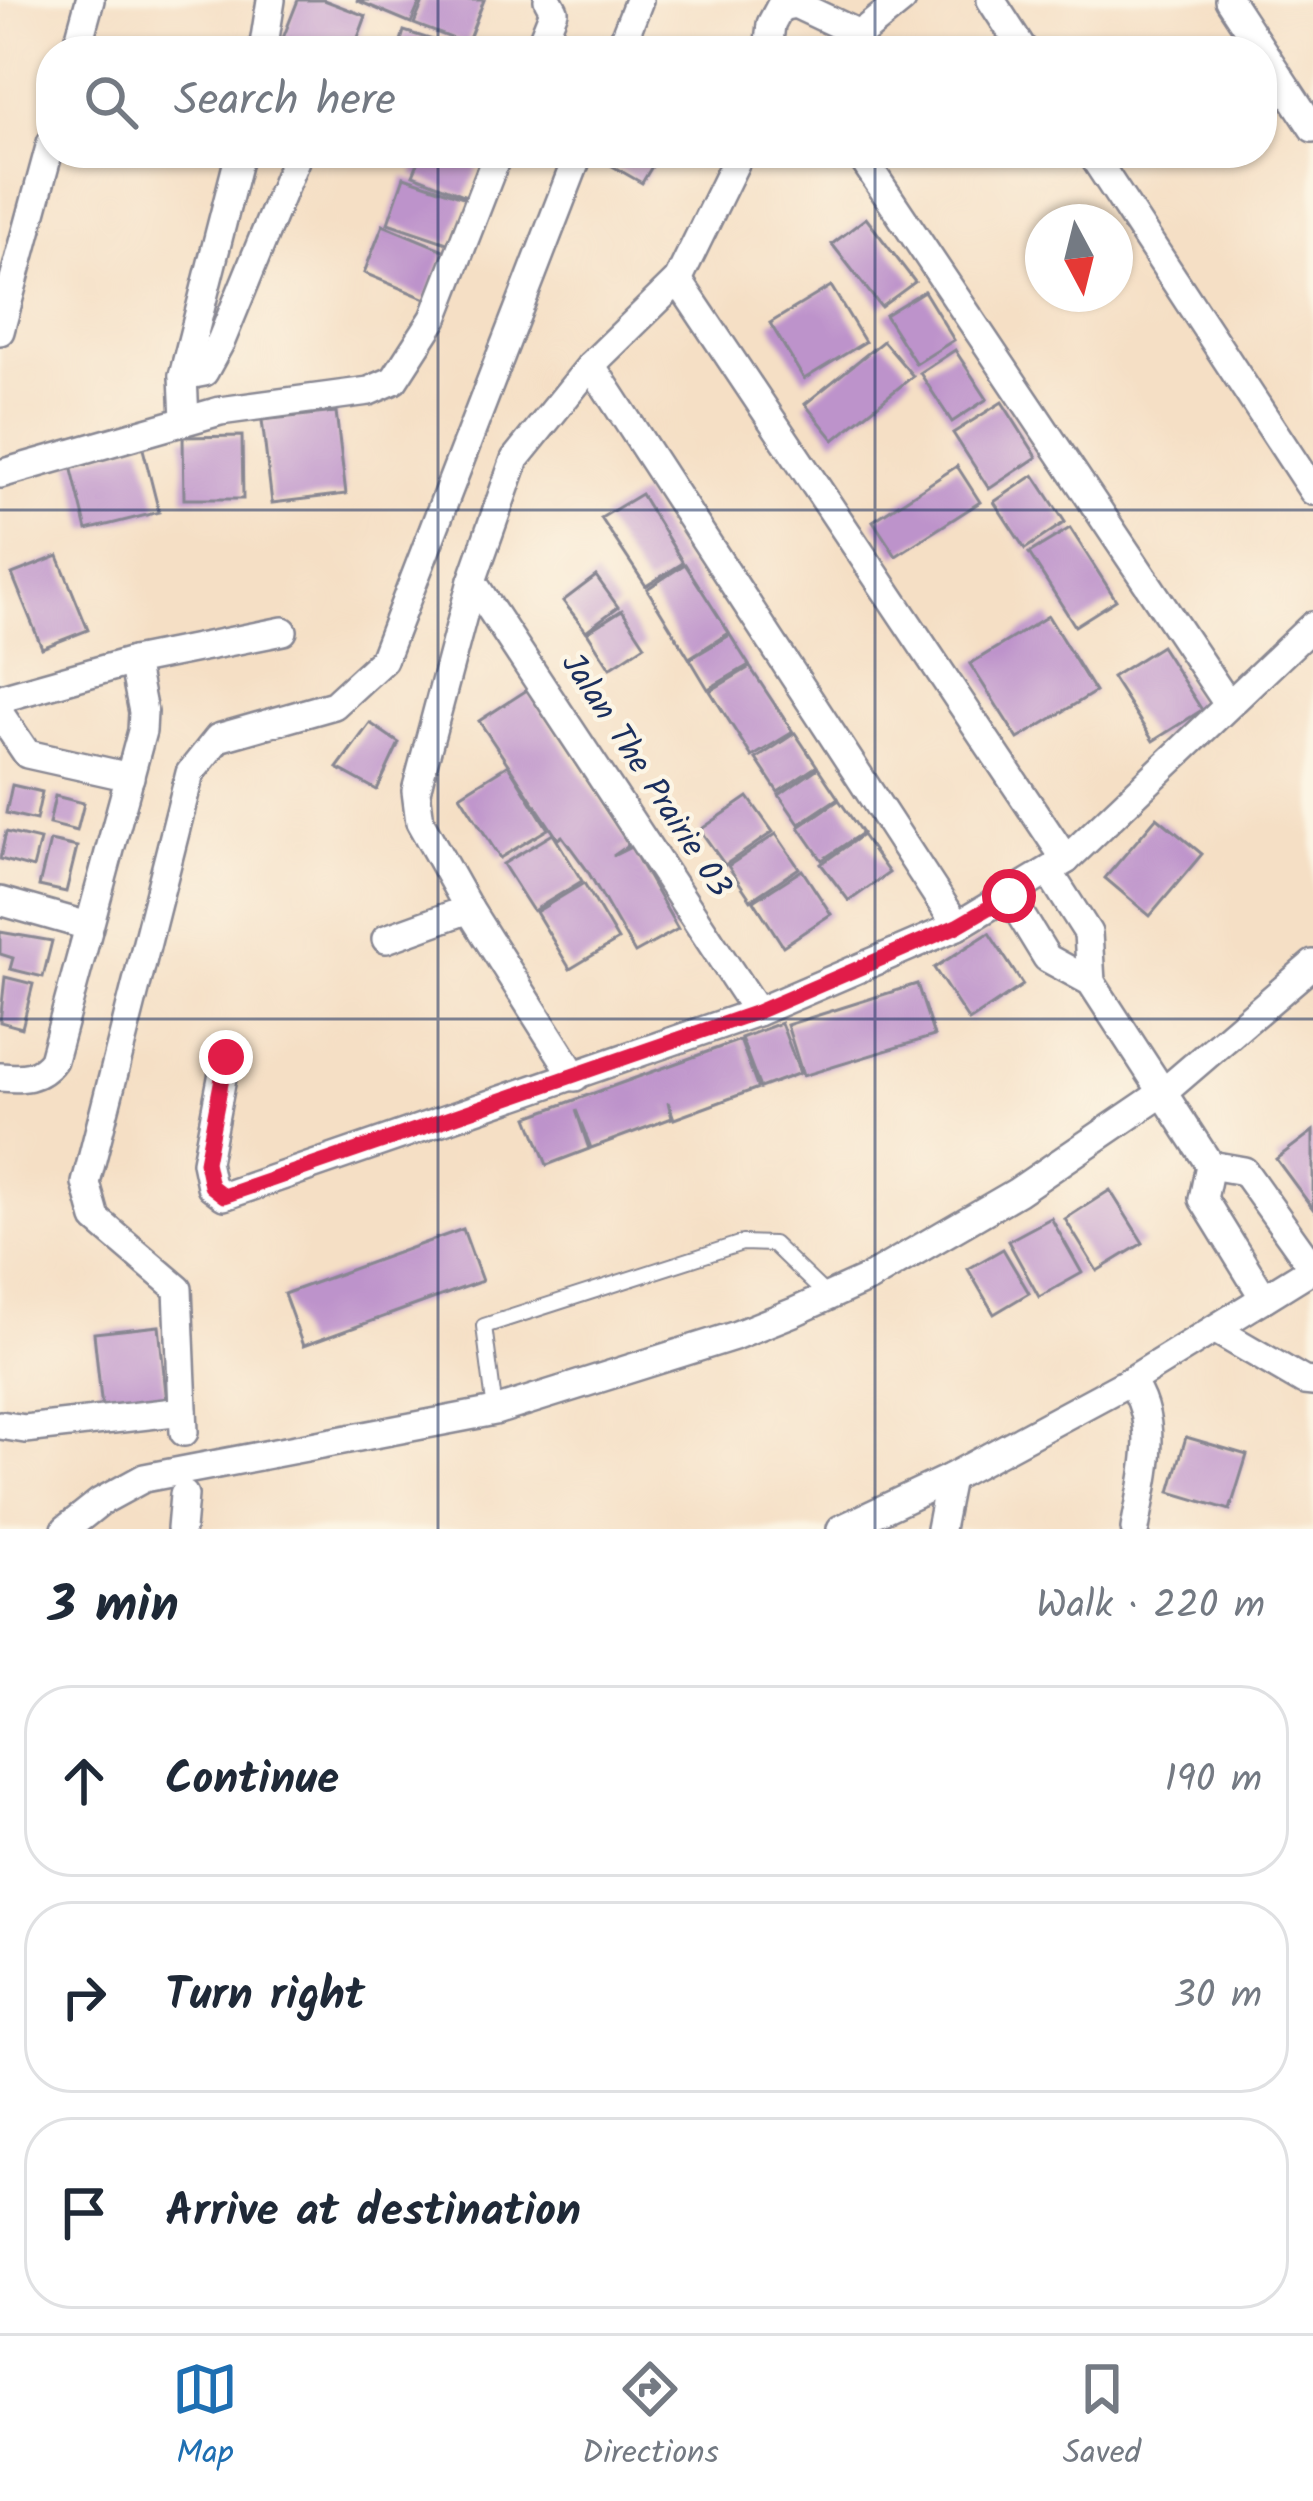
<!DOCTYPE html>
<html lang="en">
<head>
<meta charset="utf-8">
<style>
  :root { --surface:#fff; --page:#f2f2f3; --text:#1f2937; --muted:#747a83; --line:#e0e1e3; --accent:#1f6fb2 }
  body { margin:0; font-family:Kalam,sans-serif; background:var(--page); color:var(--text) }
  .compass { position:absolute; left:1025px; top:204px; width:108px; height:108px; border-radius:50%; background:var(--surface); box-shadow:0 3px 9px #0004; rotate:173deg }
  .stop { position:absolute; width:36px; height:36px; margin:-27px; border:9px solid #e11d48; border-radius:50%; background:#fff }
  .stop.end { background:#e11d48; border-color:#fff; box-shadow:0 3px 12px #0008 }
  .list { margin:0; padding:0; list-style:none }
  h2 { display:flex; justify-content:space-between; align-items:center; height:156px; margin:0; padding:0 48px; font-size:51px }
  h2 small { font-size:39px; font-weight:400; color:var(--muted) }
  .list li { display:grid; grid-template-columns:78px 1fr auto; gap:36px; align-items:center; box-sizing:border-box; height:192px; margin:0 24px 24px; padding:0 24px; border:3px solid var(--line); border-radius:48px }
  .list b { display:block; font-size:45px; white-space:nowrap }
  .list em { font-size:39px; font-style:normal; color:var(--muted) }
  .icon { flex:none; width:66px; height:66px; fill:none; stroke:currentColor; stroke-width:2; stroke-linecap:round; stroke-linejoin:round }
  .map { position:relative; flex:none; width:1313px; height:1529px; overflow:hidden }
  .search { position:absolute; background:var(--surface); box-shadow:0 3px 9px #0004; left:36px; right:36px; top:36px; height:132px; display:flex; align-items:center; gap:30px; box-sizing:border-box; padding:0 42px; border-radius:48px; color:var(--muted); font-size:45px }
  .sheet { height:804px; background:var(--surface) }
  nav { display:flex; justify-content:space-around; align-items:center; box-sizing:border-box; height:168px; border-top:3px solid var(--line); background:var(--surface); font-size:33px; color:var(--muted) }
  nav a { display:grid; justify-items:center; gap:6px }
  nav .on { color:var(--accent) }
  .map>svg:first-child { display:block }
  .building { fill:#bd93cb }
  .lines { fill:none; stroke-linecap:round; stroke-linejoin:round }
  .lane-casing { stroke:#888792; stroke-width:18 }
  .street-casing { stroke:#888792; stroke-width:32 }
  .lane { stroke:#fff; stroke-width:14 }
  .street { stroke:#fff; stroke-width:27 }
  .route { stroke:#e11d48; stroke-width:15 }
  .grid { fill:none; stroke:#1b2f5e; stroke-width:3; stroke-opacity:0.55 }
  .labels { text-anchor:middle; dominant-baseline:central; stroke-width:9; stroke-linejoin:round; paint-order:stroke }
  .street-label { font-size:33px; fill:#1b2f5e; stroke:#fcf5e5 }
</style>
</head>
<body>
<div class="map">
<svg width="1313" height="1529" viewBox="0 0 1313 1529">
  <rect width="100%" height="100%" fill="#fcf5e5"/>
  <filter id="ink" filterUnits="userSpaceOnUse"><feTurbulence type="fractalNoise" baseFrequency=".00833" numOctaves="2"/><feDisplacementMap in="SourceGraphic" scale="24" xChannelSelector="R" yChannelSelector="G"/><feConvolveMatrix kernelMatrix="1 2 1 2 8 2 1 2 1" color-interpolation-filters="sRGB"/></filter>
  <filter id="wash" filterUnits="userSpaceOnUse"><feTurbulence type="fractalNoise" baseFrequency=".004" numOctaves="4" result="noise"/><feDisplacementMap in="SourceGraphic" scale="48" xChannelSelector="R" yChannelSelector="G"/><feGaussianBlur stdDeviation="2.7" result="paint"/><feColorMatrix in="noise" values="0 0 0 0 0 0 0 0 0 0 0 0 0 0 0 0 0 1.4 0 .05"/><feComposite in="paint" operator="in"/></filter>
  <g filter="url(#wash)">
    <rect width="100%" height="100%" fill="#f5dfc5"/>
    <g id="blocks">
      <g class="building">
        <path d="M298 0H324L366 16 353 51H278Z"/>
        <path d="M356 0H421L411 23Z"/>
        <path d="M424 0H484L467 44 414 24Z"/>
        <path d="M404 31 452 46 451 51H398Z"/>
        <path d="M422 153H484L466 196 413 175Z"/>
        <path d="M613 153H660L642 183 607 163Z"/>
        <path d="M404 177 466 198 450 244 388 223Z"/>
        <path d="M866 218 915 282 881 307 832 244Z"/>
        <path d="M383 225 446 251 426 299 364 273Z"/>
        <path d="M831 286 865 342 804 379 770 323Z"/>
        <path d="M924 291 954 340 916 364 885 315Z"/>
        <path d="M883 341 913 376 834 440 805 404Z"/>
        <path d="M955 350 987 399 952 422 920 373Z"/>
        <path d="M1002 402 1037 457 989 489 953 433Z"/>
        <path d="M336 412 346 494 272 503 262 420Z"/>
        <path d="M242 436 243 499H184L183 437Z"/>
        <path d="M142 445 159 512 87 530 70 462Z"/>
        <path d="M957 466 980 502 896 556 873 521Z"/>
        <path d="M1034 475 1065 522 1025 549 994 502Z"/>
        <path d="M641 494 683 563 646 586 601 518Z"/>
        <path d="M1070 528 1116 600 1075 626 1029 553Z"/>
        <path d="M58 556 88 630 42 648 12 574Z"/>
        <path d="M685 564 729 633 689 658 647 589Z"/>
        <path d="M596 576 618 607 586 631 563 601Z"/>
        <path d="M622 610 645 645 610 668 587 632Z"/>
        <path d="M1048 616 1095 692 1018 739 970 664Z"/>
        <path d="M730 635 749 665 708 689 690 659Z"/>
        <path d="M1161 646 1202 710 1153 741 1112 677Z"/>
        <path d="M750 667 793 732 752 757 710 691Z"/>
        <path d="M527 690 629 845 613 856 631 847 678 929 635 953 587 870 562 836 558 839 479 721Z"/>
        <path d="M370 723 399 743 377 790 337 768Z"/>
        <path d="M795 733 817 766 778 792 756 759Z"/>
        <path d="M508 765 548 829 500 858 460 795Z"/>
        <path d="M818 768 838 798 799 824 779 795Z"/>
        <path d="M12 785 42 792 36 820 6 813Z"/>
        <path d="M55 796 84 803 77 831 49 824Z"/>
        <path d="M748 797 773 832 725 865 700 830Z"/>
        <path d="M839 800 862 833 822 860 799 827Z"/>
        <path d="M1157 817 1202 854 1150 916 1105 878Z"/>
        <path d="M6 832 40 840 33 868 0 859Z"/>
        <path d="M553 834 582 881 533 911 503 864Z"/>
        <path d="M776 834 799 868 751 900 728 866Z"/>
        <path d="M862 835 889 873 849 901 821 864Z"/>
        <path d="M50 841 77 847 66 892 39 886Z"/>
        <path d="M802 870 831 914 783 946 754 901Z"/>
        <path d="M584 883 618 940 570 969 536 912Z"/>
        <path d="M0 932 52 941 43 977 10 969 13 958 0 954Z"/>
        <path d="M989 933 1023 985 969 1021 934 968Z"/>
        <path d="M5 977 33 984 22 1028 0 1022Z"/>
        <path d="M917 984 934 1036 803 1076 787 1025Z"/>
        <path d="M781 1023 800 1073 760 1088 741 1038Z"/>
        <path d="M740 1040 758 1088 674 1119 668 1102 672 1118 591 1148 576 1110 589 1149 547 1165 528 1117Z"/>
        <path d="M1313 1131V1209L1276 1159Z"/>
        <path d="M1110 1190 1143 1243 1097 1271 1065 1219Z"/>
        <path d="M1051 1218 1082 1273 1039 1297 1008 1241Z"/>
        <path d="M463 1229 482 1281 303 1346 284 1294Z"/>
        <path d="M1003 1249 1029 1293 994 1314 968 1269Z"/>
        <path d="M159 1326 167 1403 102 1409 94 1333Z"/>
        <path d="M1186 1437 1247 1455 1230 1510 1170 1492Z"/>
      </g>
    </g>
  </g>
  <g filter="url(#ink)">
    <use href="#blocks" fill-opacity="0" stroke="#888792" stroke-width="3"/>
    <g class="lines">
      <g class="lane-casing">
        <path id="lane" d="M495 1411 484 1326 742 1243 773 1244 827 1296"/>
      </g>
      <g class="street-casing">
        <g id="street">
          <path d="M991 0 1024 51"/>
          <path d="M1229 0 1313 128"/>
          <path d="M76 51 90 0"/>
          <path d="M263 51 271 0"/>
          <path d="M538 51 554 11 548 0"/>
          <path d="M619 51 639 0"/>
          <path d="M768 51 771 24 780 7 795 4 859 34"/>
          <path d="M839 51 902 0"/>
          <path d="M859 153 1228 704"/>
          <path d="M1091 153 1313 491"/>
          <path d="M678 280 1066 860"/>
          <path d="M0 331 51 143"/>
          <path d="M591 365 957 926"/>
          <path d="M183 376 204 372 221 341 298 153"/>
          <path d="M185 420 183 376 240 153"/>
          <path d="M0 474 220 411 369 391 394 380 434 318 498 153"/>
          <path d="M472 581 757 1012"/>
          <path d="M0 706 5 697 133 661 283 631"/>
          <path d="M0 714 27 754 130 777"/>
          <path d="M1049 872 1088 933 1091 982"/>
          <path d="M1009 896 1047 958 1091 982 1210 1165 1203 1199 1264 1298"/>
          <path d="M0 901 88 926"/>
          <path d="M386 939 469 909"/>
          <path d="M226 1057 206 1162 211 1186 224 1196 757 1012 957 926 1066 860 1313 625"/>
          <path d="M0 1077C22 1079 39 1079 53 1060L142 731 143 712 133 661"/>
          <path d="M575 1077 469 909 420 822 416 791 472 581 515 459 591 365 678 280 740 153"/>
          <path d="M1210 1165 1244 1171 1313 1268"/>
          <path d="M1216 1330 1304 1381 1313 1382"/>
          <path d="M1130 1381C1162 1423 1143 1481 1135 1529"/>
          <path d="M0 1425 25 1429 183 1411"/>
          <path d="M184 1432 178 1289 96 1219 86 1183 190 773 218 738 334 705 383 660 579 153"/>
          <path d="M66 1529 100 1502 144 1478 495 1411 734 1336 794 1312 869 1278 1017 1192 1165 1091 1313 964"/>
          <path d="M181 1529 184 1495"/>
          <path d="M841 1529 950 1478 1130 1381 1313 1268"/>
          <path d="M940 1529 950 1478"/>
        </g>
      </g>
      <use href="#lane" class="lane"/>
      <use href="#street" class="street"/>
    </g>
  </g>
  <g class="lines" filter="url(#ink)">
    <path class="route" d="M226 1057 206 1162 211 1186 224 1196 757 1012 957 926 1009 896"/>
  </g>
  <path class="grid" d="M438 0V51M875 0V51M438 153V1529M875 153V1529M0 510H1313M0 1019H1313"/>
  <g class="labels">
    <g class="street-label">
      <text transform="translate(645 776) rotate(57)">Jalan The Prairie 03</text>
    </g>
  </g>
</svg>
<svg class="compass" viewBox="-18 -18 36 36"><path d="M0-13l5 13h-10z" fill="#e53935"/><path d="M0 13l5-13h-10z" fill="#747a83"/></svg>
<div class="stop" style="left:1009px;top:896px"></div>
<div class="stop end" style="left:226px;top:1057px"></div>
<div class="search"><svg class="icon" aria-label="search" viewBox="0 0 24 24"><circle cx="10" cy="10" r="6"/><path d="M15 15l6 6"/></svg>Search here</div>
</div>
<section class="sheet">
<h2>3 min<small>Walk · 220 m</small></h2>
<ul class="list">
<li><svg class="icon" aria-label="ahead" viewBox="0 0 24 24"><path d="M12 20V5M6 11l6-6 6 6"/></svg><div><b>Continue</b></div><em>190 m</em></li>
<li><svg class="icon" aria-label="right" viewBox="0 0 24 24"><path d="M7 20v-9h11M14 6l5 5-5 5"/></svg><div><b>Turn right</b></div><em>30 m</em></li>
<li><svg class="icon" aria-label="arrive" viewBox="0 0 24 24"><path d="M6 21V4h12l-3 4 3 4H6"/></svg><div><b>Arrive at destination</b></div></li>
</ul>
</section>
<nav>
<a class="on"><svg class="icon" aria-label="map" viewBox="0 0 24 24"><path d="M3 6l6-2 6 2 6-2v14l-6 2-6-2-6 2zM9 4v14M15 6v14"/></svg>Map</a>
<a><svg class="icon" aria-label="directions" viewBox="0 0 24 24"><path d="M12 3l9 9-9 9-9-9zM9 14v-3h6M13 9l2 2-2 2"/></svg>Directions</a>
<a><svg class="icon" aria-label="saved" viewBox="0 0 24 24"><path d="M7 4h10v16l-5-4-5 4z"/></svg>Saved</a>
</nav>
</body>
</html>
